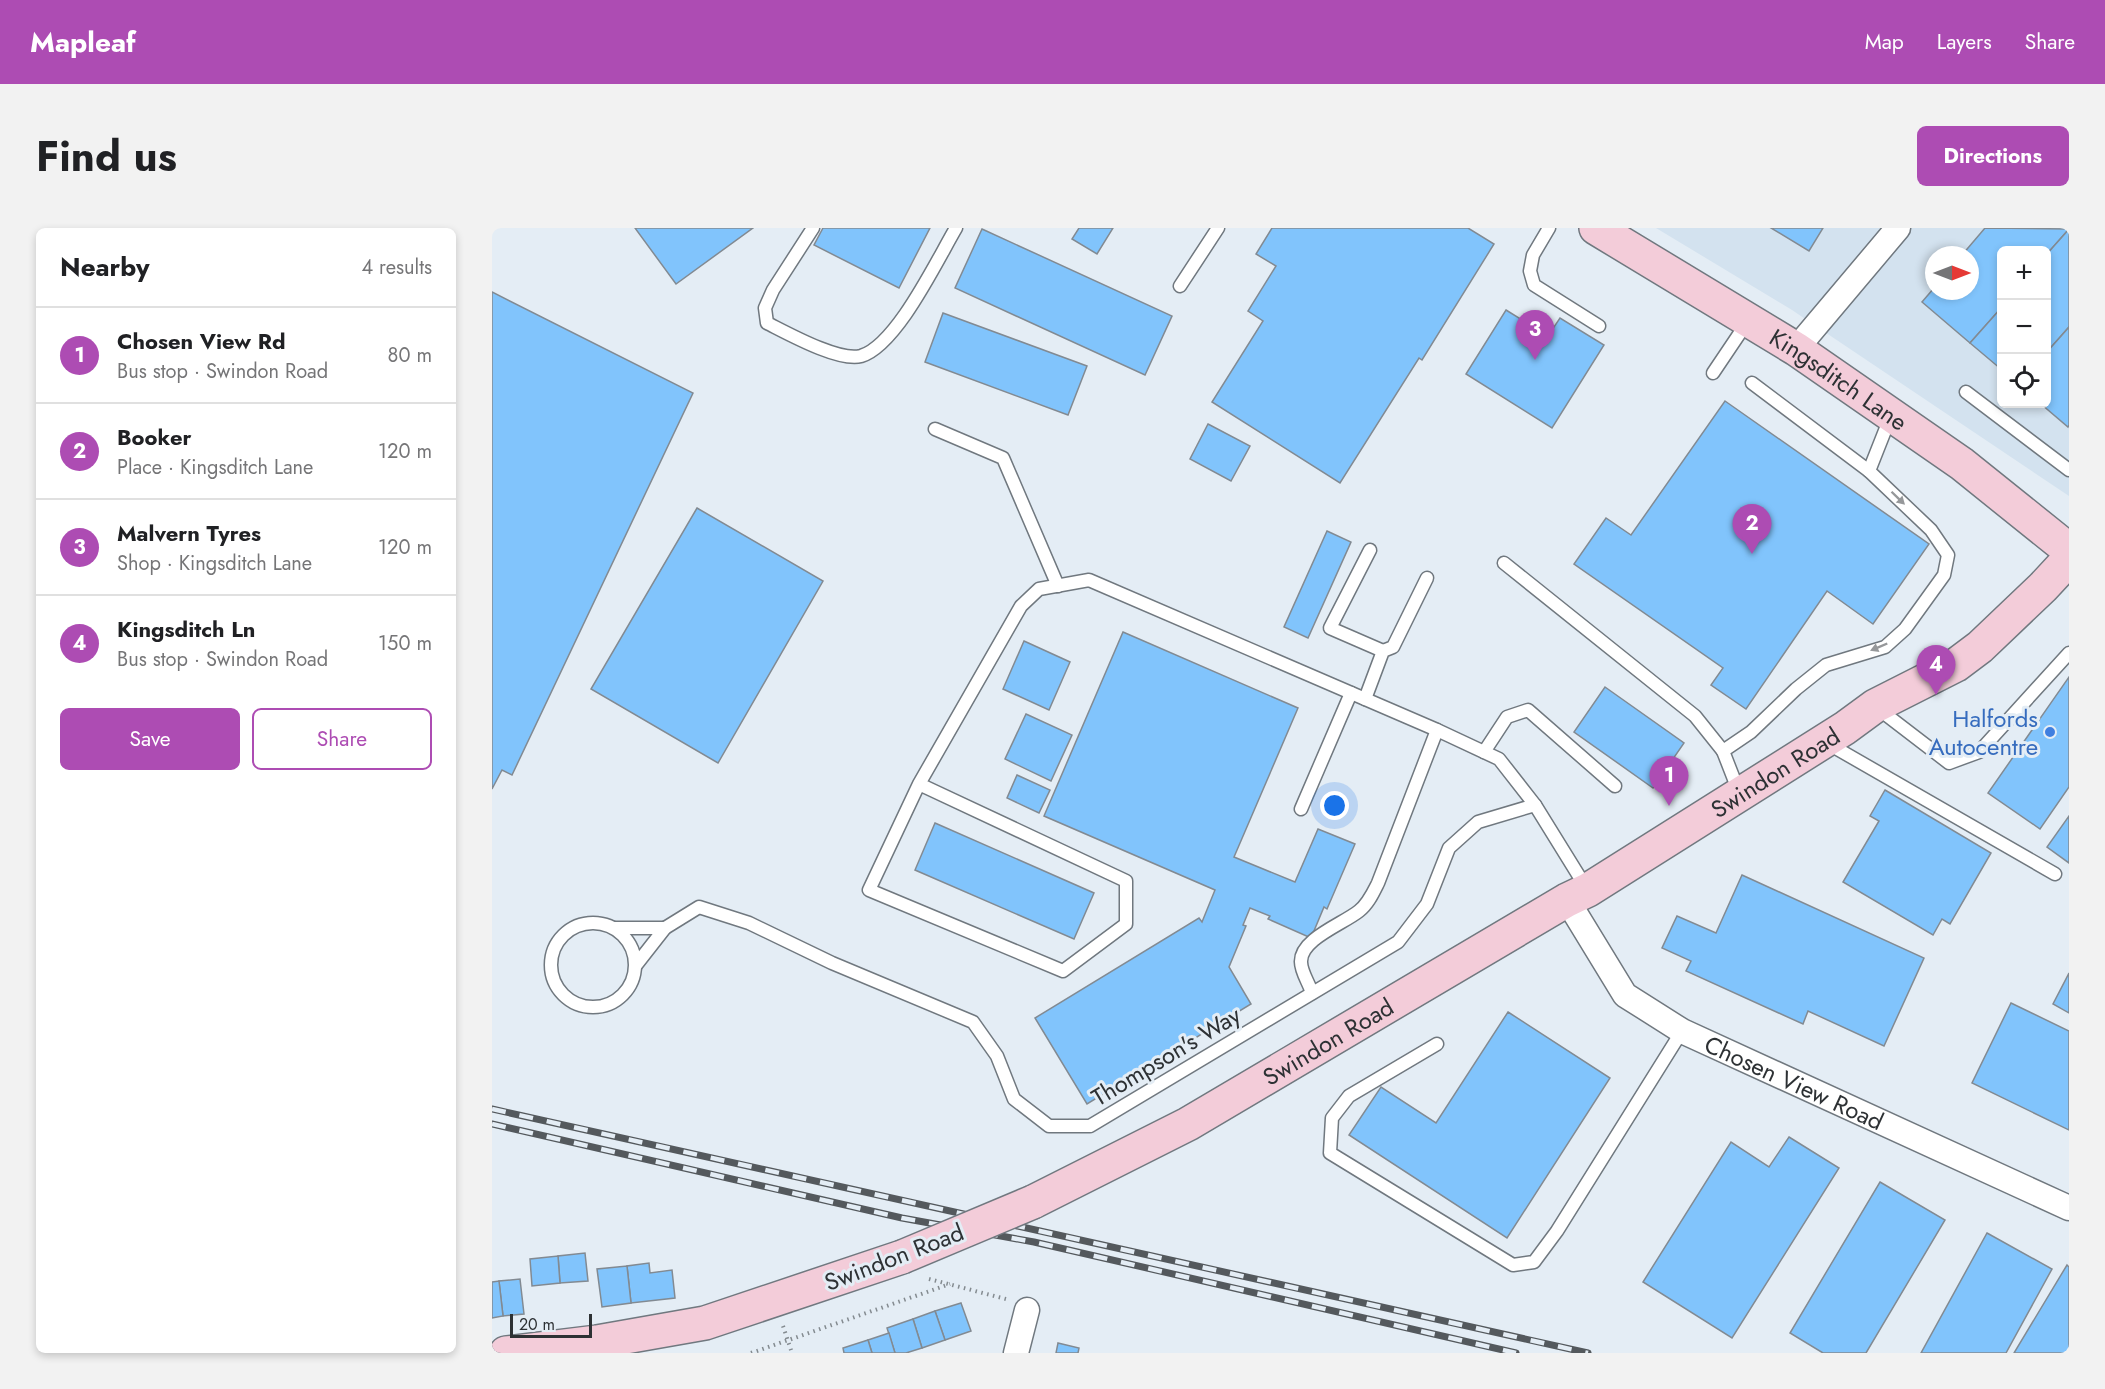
<!DOCTYPE html>
<html lang="en">
<head>
<meta charset="utf-8">
<style>
  :root { --surface:#fff; --page:#f2f2f2; --text:#202124; --muted:#757577; --line:#e0e0e0; --accent:#ad4cb3 }
  body { margin:0; font-family:Jost,sans-serif; background:var(--page); color:var(--text) }
  .controls { position:absolute; right:18px; top:18px; display:grid; overflow:hidden; border-radius:9px; box-shadow:0 3px 9px #0003 }
  .controls button { width:54px; height:54px; display:grid; place-items:center; padding:0; border:0; border-bottom:2px solid var(--line); background:var(--surface); color:var(--text); font:30px sans-serif }
  .compass { position:absolute; left:1433px; top:18px; width:54px; height:54px; border-radius:50%; background:var(--surface); box-shadow:0 3px 9px #0003; rotate:90deg }
  .scale { position:absolute; left:18px; bottom:15px; width:82px; box-sizing:border-box; padding-left:6px; border:3px solid #2d3134; border-top:0; font-size:16px; line-height:21px; white-space:nowrap; color:#2d3134; -webkit-text-stroke:4px #e4edf5; paint-order:stroke }
  .you { position:absolute; left:843px; top:578px; width:21px; height:21px; margin:-15px; border:4px solid #fff; border-radius:50%; background:#1a73e8; box-shadow:0 0 0 9px #1a73e833 }
  .badge { display:grid; place-items:center; width:39px; height:39px; border-radius:50%; background:var(--accent); color:#fff; font-size:20px; font-weight:700 }
  .pin { position:absolute; translate:-50% -50px; filter:drop-shadow(0 2px 3px #0008) }
  .pin::after { content:''; position:absolute; top:32px; width:21px; height:18px; background:inherit; clip-path:polygon(0 0,100% 0,50% 100%) }
  .list { margin:0; padding:0; list-style:none }
  h2 { display:flex; justify-content:space-between; align-items:center; height:78px; margin:0; padding:0 24px; font-size:26px }
  h2 small { font-size:20px; font-weight:400; color:var(--muted) }
  .list li { display:grid; grid-template-columns:39px 1fr auto; gap:18px; align-items:center; box-sizing:border-box; height:96px; padding:0 24px; border-top:2px solid var(--line) }
  .list b { display:block; font-size:22px; white-space:nowrap }
  .list p { margin:0; font-size:20px; white-space:nowrap; color:var(--muted) }
  .list em { font-size:20px; font-style:normal; color:var(--muted) }
  .actions { display:flex; gap:12px; padding:18px 24px }
  .actions a { flex:1; padding:14px 0; border:2px solid var(--accent); border-radius:9px; text-align:center; font-size:21px; color:var(--accent) }
  .actions .main { background:var(--accent); color:#fff }
  .icon { flex:none; width:33px; height:33px; fill:none; stroke:currentColor; stroke-width:2; stroke-linecap:round; stroke-linejoin:round }
  .map { position:relative; flex:none; width:1577px; height:1125px; overflow:hidden; border-radius:9px }
  header { display:flex; align-items:center; gap:36px; box-sizing:border-box; height:84px; padding:0 30px; background:var(--accent); color:#fff }
  header strong { font-size:28px }
  nav { display:flex; gap:33px; margin-inline-start:auto; font-size:21px }
  .intro { display:flex; align-items:center; justify-content:space-between; box-sizing:border-box; height:144px; padding:0 36px }
  h1 { margin:0; font-size:42px }
  .button { padding:15px 27px; border-radius:9px; background:var(--accent); color:#fff; font-size:21px; font-weight:700 }
  main { display:flex; gap:36px; padding:0 36px }
  aside { flex:1; background:var(--surface); border-radius:9px; box-shadow:0 3px 9px #0003 }
  .map>svg:first-child { display:block }
  .built { fill:#d3e2ef; fill-rule:evenodd }
  .building { fill:#81c4fc; stroke:#828a92; stroke-width:1.5 }
  .lines { fill:none; stroke-linecap:round; stroke-linejoin:round }
  .lane-casing { stroke:#70787f; stroke-width:15 }
  .street-casing { stroke:#70787f; stroke-width:27 }
  .secondary-casing { stroke:#70787f; stroke-width:36 }
  .path { stroke:#848b90; stroke-width:4; stroke-dasharray:1.5 4.5; stroke-linecap:butt }
  .lane { stroke:#fff; stroke-width:12 }
  .street { stroke:#fff; stroke-width:24 }
  .secondary { stroke:#f3ccd9; stroke-width:33 }
  .rail-casing { stroke:#54595d; stroke-width:7 }
  .rail { stroke:#e4edf5; stroke-width:4.5; stroke-dasharray:14; stroke-linecap:butt }
  .secondary-bridge-casing { stroke:#70787f; stroke-width:36; stroke-linecap:butt }
  .secondary-bridge { stroke:#f3ccd9; stroke-width:33 }
  .oneway { fill:#96989a }
  .shop-dot { fill:#3f7fe0; stroke:#e4edf5; stroke-width:2 }
  .labels { text-anchor:middle; dominant-baseline:central; stroke-width:6; stroke-linejoin:round; paint-order:stroke }
  .street-label { font-size:24px; fill:#2d3134; stroke:#e4edf5 }
  .shop-label { font-size:24px; fill:#366cbe; stroke:#e4edf5; text-anchor:end }
</style>
</head>
<body>
<header>
<strong>Mapleaf</strong>
<nav><a>Map</a><a>Layers</a><a>Share</a></nav>
</header>
<div class="intro"><h1>Find us</h1><a class="button">Directions</a></div>
<main>
<aside>
<h2>Nearby<small>4 results</small></h2>
<ul class="list">
<li><span class="badge">1</span><div><b>Chosen View Rd</b><p>Bus stop · Swindon Road</p></div><em>80 m</em></li>
<li><span class="badge">2</span><div><b>Booker</b><p>Place · Kingsditch Lane</p></div><em>120 m</em></li>
<li><span class="badge">3</span><div><b>Malvern Tyres</b><p>Shop · Kingsditch Lane</p></div><em>120 m</em></li>
<li><span class="badge">4</span><div><b>Kingsditch Ln</b><p>Bus stop · Swindon Road</p></div><em>150 m</em></li>
</ul>
<div class="actions"><a class="main">Save</a><a>Share</a></div>
</aside>
<div class="map">
<svg width="1577" height="1125" viewBox="0 0 1577 1125">
  <rect width="100%" height="100%" fill="#e4edf5"/>
  <path class="built" d="M1164 0H1577V268L1300 82ZM1510 22H1554V176H1510ZM1442 27H1478V63H1442Z"/>
  <g class="building">
    <path d="M143 0H261L184 56Z"/>
    <path d="M331 0H438L407 60 322 17Z"/>
    <path d="M587 0H621L605 26 580 11Z"/>
    <path d="M780 0H976L1002 16 930 132 927 130 848 255 720 174 771 93 756 83 784 38 764 26Z"/>
    <path d="M1279 0H1331L1317 23Z"/>
    <path d="M1493 0 1577 1 1554 27V22H1510V79L1478 115 1430 74 1442 60V63H1478V27H1470Z"/>
    <path d="M490 1 680 88 653 147 463 60Z"/>
    <path d="M1577 1V99L1554 125V27Z"/>
    <path d="M0 64 201 165 20 547 10 542 0 561Z"/>
    <path d="M1510 79V142L1478 115Z"/>
    <path d="M1014 82 1056 108 1068 90 1112 117 1060 200 974 146Z"/>
    <path d="M451 85 595 138 576 187 433 134Z"/>
    <path d="M1577 99V197L1576 199 1549 176H1554V125Z"/>
    <path d="M1233 173 1437 316 1381 396 1335 363 1254 481 1219 457 1231 440 1082 336 1114 290 1139 307Z"/>
    <path d="M716 196 758 218 739 253 698 231Z"/>
    <path d="M205 280 331 353 226 535 99 461Z"/>
    <path d="M835 303 859 314 816 410 792 399Z"/>
    <path d="M631 404 806 480 742 629 803 654 826 601 863 616 835 681 832 679 819 710 776 691 778 688 758 680 751 697 754 698 737 739 759 776 595 876 543 790 707 690 710 694 723 662 552 588Z"/>
    <path d="M532 413 578 434 557 482 511 461Z"/>
    <path d="M1577 449V559L1548 601 1496 565Z"/>
    <path d="M1113 459 1192 515 1161 560 1082 504Z"/>
    <path d="M534 486 580 507 559 553 513 531Z"/>
    <path d="M525 547 558 562 547 585 515 570Z"/>
    <path d="M1393 562 1499 625 1458 696 1450 691 1441 707 1351 654 1387 593 1378 588Z"/>
    <path d="M1577 588V635L1555 619Z"/>
    <path d="M443 595 602 665 582 711 423 642Z"/>
    <path d="M1250 647 1432 730 1392 818 1316 783 1311 796 1194 743 1199 733 1170 720 1185 688 1224 705Z"/>
    <path d="M1577 745V785L1561 776Z"/>
    <path d="M1519 775 1577 803V902L1480 855Z"/>
    <path d="M1016 784 1118 850 1015 1010 857 907 889 859 944 895Z"/>
    <path d="M1297 909 1347 940 1240 1110 1151 1054 1239 914 1277 939Z"/>
    <path d="M1388 954 1453 992 1374 1125H1331L1298 1105Z"/>
    <path d="M1495 1005 1560 1041 1514 1125H1429Z"/>
    <path d="M93 1025 96 1053 68 1055 66 1028Z"/>
    <path d="M66 1028 68 1055 40 1058 38 1031Z"/>
    <path d="M157 1035 158 1045 180 1042 183 1070 139 1075 135 1038Z"/>
    <path d="M1575 1037 1577 1039V1125H1522Z"/>
    <path d="M135 1038 139 1075 110 1079 105 1041Z"/>
    <path d="M28 1051 32 1086 11 1088 7 1053Z"/>
    <path d="M7 1053 11 1088 0 1090V1054Z"/>
    <path d="M469 1075 479 1103 453 1112 443 1083Z"/>
    <path d="M443 1083 453 1112 430 1120 421 1091Z"/>
    <path d="M421 1091 430 1120 414 1125H403L395 1100Z"/>
    <path d="M397 1105 403 1125H380L376 1112Z"/>
    <path d="M376 1112 380 1125H352L351 1120Z"/>
    <path d="M566 1115 587 1120 586 1125H564Z"/>
  </g>
  <g class="lines">
    <g class="lane-casing">
      <g id="lane">
        <path d="M321 0 281 62 273 80 275 95C295 105 347 134 369 128 405 117 445 32 464 0"/>
        <path d="M1057 0 1041 27 1038 43 1042 57 1107 98"/>
        <path d="M688 58 726 0"/>
        <path d="M1221 145 1256 93"/>
        <path d="M1260 155 1377 243"/>
        <path d="M1474 164 1577 242"/>
        <path d="M443 201 511 230 566 358"/>
        <path d="M878 322 838 400 891 423"/>
        <path d="M1012 335 1203 488 1231 523"/>
        <path d="M873 471 891 423 901 419 935 350"/>
        <path d="M1384 479 1457 535 1487 524 1577 425"/>
        <path d="M1335 515 1563 646"/>
        <path d="M992 524 1015 489 1036 482 1123 558"/>
        <path d="M427 556 634 653V696L571 743 377 662 427 556 529 378 547 361 597 352 945 502 1007 531 1043 577 1095 661"/>
        <path d="M1247 564 1231 523 1259 504 1304 461 1334 437 1393 419 1413 401 1452 347 1456 327 1439 302 1377 243 1398 190"/>
        <path d="M809 581 859 465"/>
        <circle cx="101" cy="737" r="42"/>
        <path d="M122 700H173"/>
        <path d="M144 737 173 700 207 679 257 695 340 735 481 794 505 828 522 871 557 898H598L906 714 935 676 957 620 986 594 1043 577"/>
        <path d="M820 765C817 755 809 744 809 734 808 711 851 696 867 683 876 676 881 665 886 655L945 502"/>
        <path d="M945 816 857 868 840 890 838 925 1021 1037 1042 1034 1065 1003 1190 803"/>
      </g>
    </g>
    <g class="street-casing">
      <g id="street">
        <path d="M1304 121 1406 0"/>
        <path id="s1" d="M1075 672 1133 767 1190 803 1577 980"/>
        <path d="M524 1125 535 1082"/>
      </g>
    </g>
    <g class="secondary-casing">
      <g id="secondary">
        <path id="s2" d="M1104 0 1304 121 1470 236 1577 322"/>
        <path id="s3" d="M541 974 696 896 1075 672 1096 662 1353 500 1383 478 1464 437 1488 419 1551 359 1577 331"/>
        <path d="M14 1125 105 1114 213 1095 410 1029"/>
      </g>
    </g>
    <g class="path">
      <path d="M437 1051 514 1071"/>
      <path d="M291 1098 300 1125"/>
      <path d="M259 1125 458 1056"/>
    </g>
    <use href="#lane" class="lane"/>
    <use href="#street" class="street"/>
    <use href="#secondary" class="secondary"/>
    <g class="rail-casing">
      <g id="rail">
        <path d="M0 881 1096 1125"/>
        <path d="M0 896 410 990 542 1014 1024 1125"/>
      </g>
    </g>
    <use href="#rail" class="rail"/>
    <g class="secondary-bridge-casing">
      <path id="secondary-bridge" d="M410 1029 541 974"/>
    </g>
    <use href="#secondary-bridge" class="secondary-bridge"/>
  </g>
  <defs><path id="oneway-solid" d="M-6-.8H1V-3.2L6.5 0L1 3.2V.8H-6Z" transform="scale(1.5)"/></defs>
  <g class="oneway">
    <use href="#oneway-solid" transform="translate(1406 270) rotate(44)"/>
    <use href="#oneway-solid" transform="translate(1387 419) rotate(157)"/>
  </g>
  <circle class="shop-dot" cx="1558" cy="504" r="6"/>
  <g class="labels">
    <g class="street-label">
      <text stroke="none"><textPath href="#s2" startOffset="286">Kingsditch Lane</textPath></text>
      <text stroke="none"><textPath href="#s3" startOffset="858">Swindon Road</textPath></text>
      <text stroke="none"><textPath href="#s3" startOffset="336">Swindon Road</textPath></text>
      <text transform="translate(674 828) rotate(-31)">Thompson's Way</text>
      <text stroke="none"><textPath href="#s1" startOffset="302">Chosen View Road</textPath></text>
      <text transform="translate(402 1029) rotate(-21)">Swindon Road</text>
    </g>
    <g class="shop-label">
      <text x="1546" y="490">Halfords<tspan x="1546" dy="28">Autocentre</tspan></text>
    </g>
  </g>
</svg>
<div class="controls">
<button>+</button>
<button>−</button>
<button><svg class="icon" aria-label="locate" viewBox="0 0 24 24"><circle cx="12" cy="12" r="6"/><path d="M12 2v4M12 18v4M2 12h4M18 12h4"/></svg></button>
</div>
<svg class="compass" viewBox="-18 -18 36 36"><path d="M0-13l5 13h-10z" fill="#e53935"/><path d="M0 13l5-13h-10z" fill="#757577"/></svg>
<div class="scale">20 m</div>
<div class="you"></div>
<div class="pin badge" style="left:1177px;top:578px">1</div>
<div class="pin badge" style="left:1260px;top:326px">2</div>
<div class="pin badge" style="left:1043px;top:132px">3</div>
<div class="pin badge" style="left:1444px;top:467px">4</div>
</div>
</main>
</body>
</html>
